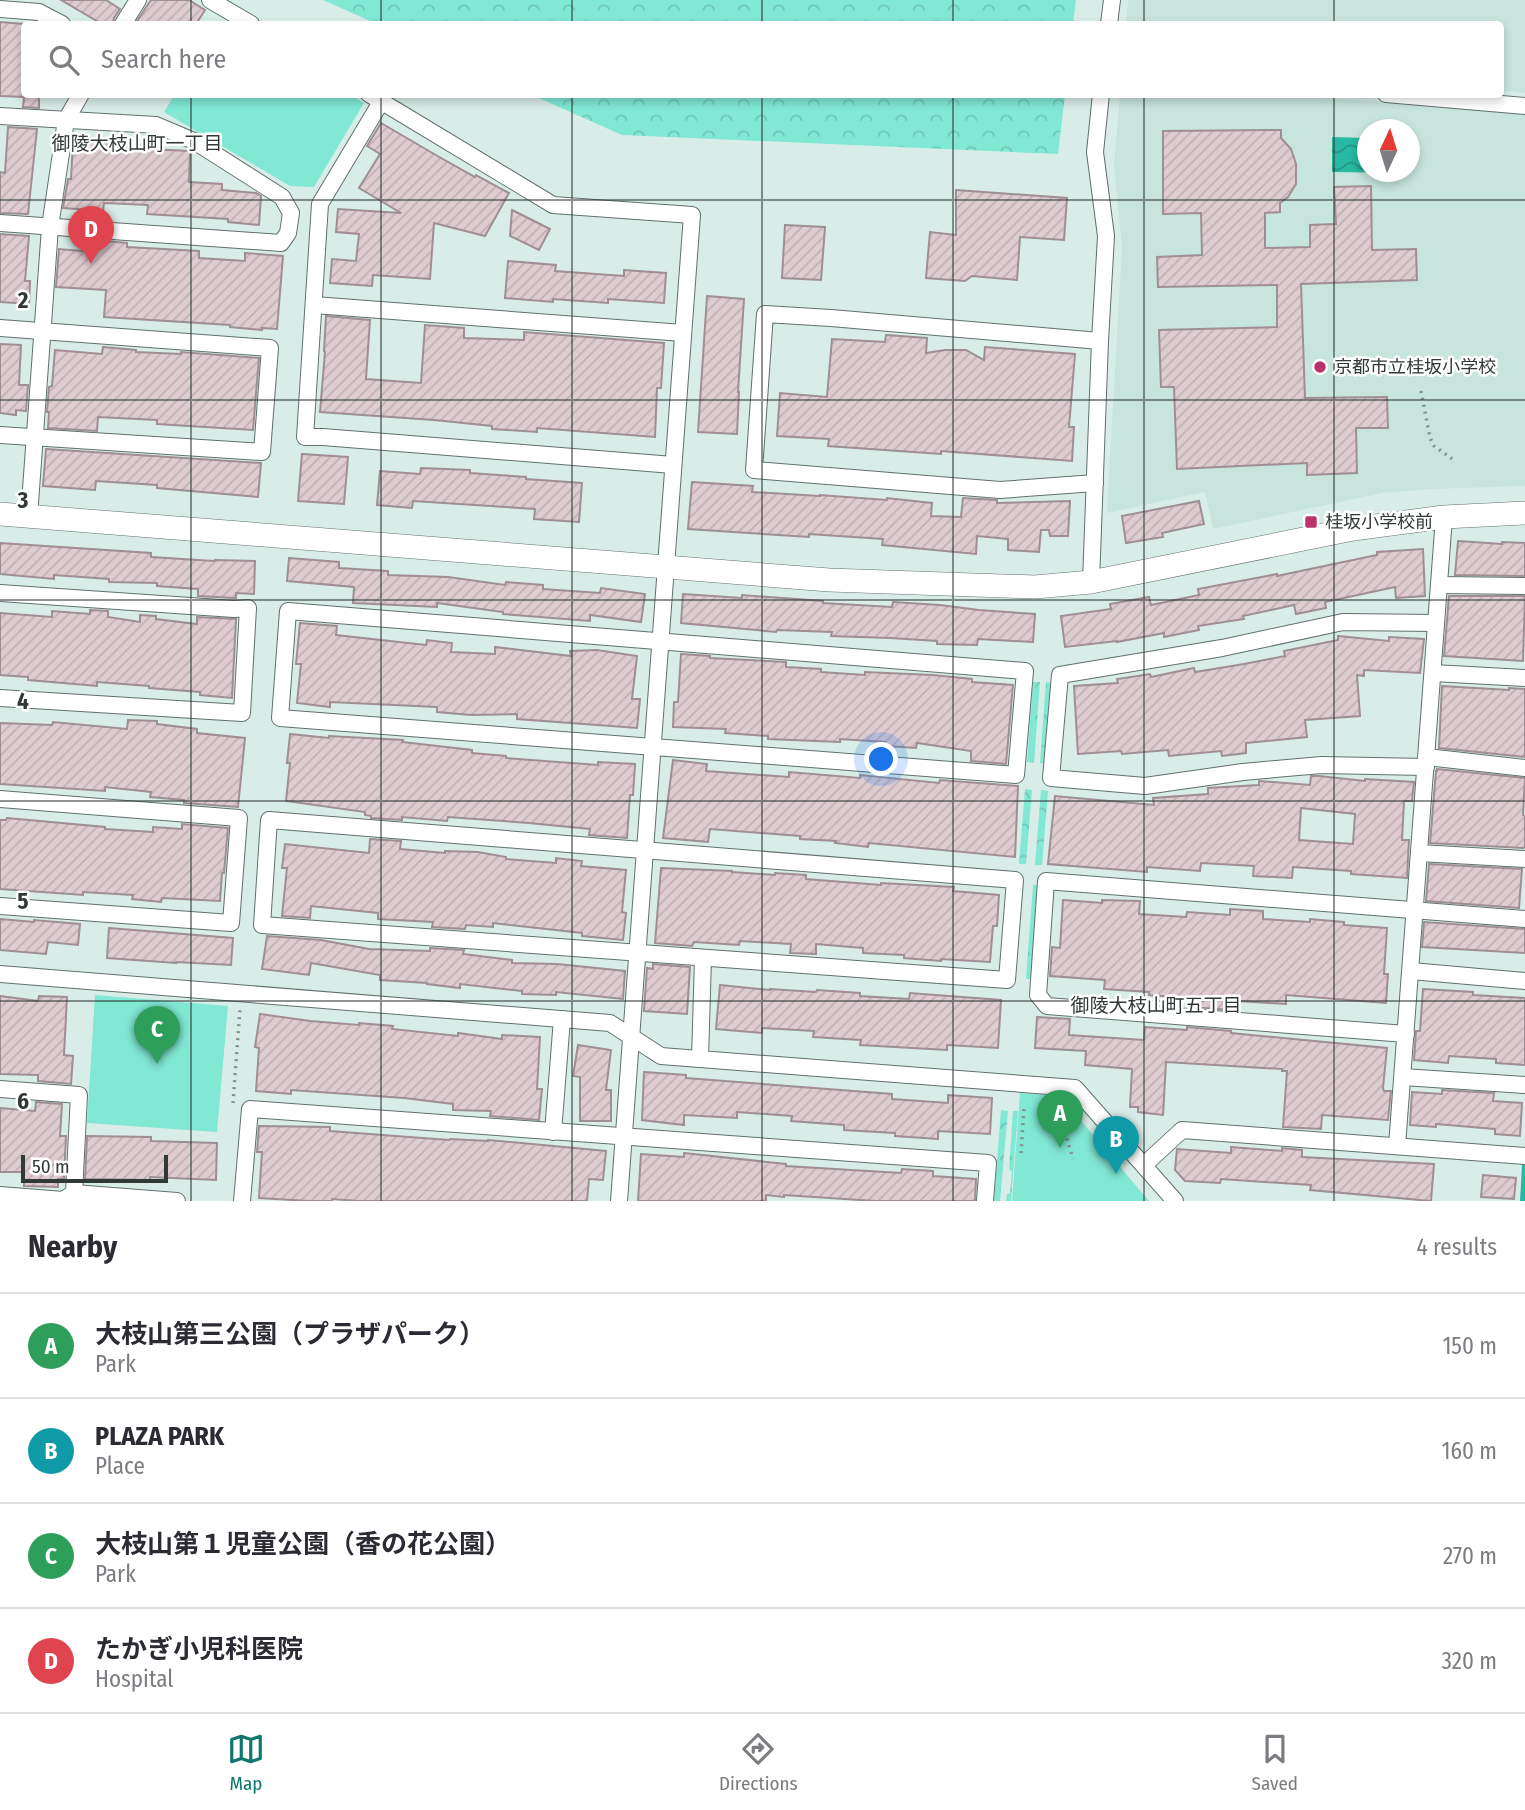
<!DOCTYPE html>
<html lang="en">
<head>
<meta charset="utf-8">
<style>
  :root { --surface:#fff; --page:#f7f7f7; --text:#2b2b33; --muted:#7c7c81; --line:#e1e1e2; --accent:#0f766e }
  body { margin:0; font-family:"Fira Sans Condensed","Noto Sans JP",sans-serif; background:var(--page); color:var(--text) }
  .compass { position:absolute; left:1357px; top:119px; width:63px; height:63px; border-radius:50%; background:var(--surface); box-shadow:0 4px 10px #0003; rotate:4deg }
  .scale { position:absolute; left:21px; bottom:18px; width:147px; box-sizing:border-box; padding-left:7px; border:4px solid #313937; border-top:0; font-size:19px; line-height:24px; white-space:nowrap; color:#313937; -webkit-text-stroke:5px #fff; paint-order:stroke }
  .you { position:absolute; left:882px; top:760px; width:24px; height:24px; margin:-18px; border:5px solid #fff; border-radius:50%; background:#1a73e8; box-shadow:0 0 0 10px #1a73e833 }
  .badge { display:grid; place-items:center; width:46px; height:46px; border-radius:50%; background:var(--accent); color:#fff; font-size:23px; font-weight:700 }
  .pin { position:absolute; translate:-50% -58px; filter:drop-shadow(0 2px 4px #0008) }
  .pin::after { content:''; position:absolute; top:37px; width:24px; height:21px; background:inherit; clip-path:polygon(0 0,100% 0,50% 100%) }
  .list { margin:0; padding:0; list-style:none }
  h2 { display:flex; justify-content:space-between; align-items:center; height:91px; margin:0; padding:0 28px; font-size:30px }
  h2 small { font-size:23px; font-weight:400; color:var(--muted) }
  .list li { display:grid; grid-template-columns:46px 1fr auto; gap:21px; align-items:center; box-sizing:border-box; height:105px; padding:0 28px; border-top:2px solid var(--line) }
  .list b { display:block; font-size:26px; white-space:nowrap }
  .list p { margin:0; font-size:23px; white-space:nowrap; color:var(--muted) }
  .list em { font-size:23px; font-style:normal; color:var(--muted) }
  .icon { flex:none; width:38px; height:38px; fill:none; stroke:currentColor; stroke-width:2; stroke-linecap:round; stroke-linejoin:round }
  .map { position:relative; flex:none; width:1525px; height:1201px; overflow:hidden }
  .search { position:absolute; background:var(--surface); box-shadow:0 4px 10px #0003; left:21px; right:21px; top:21px; height:77px; display:flex; align-items:center; gap:18px; box-sizing:border-box; padding:0 24px; border-radius:7px; color:var(--muted); font-size:26px }
  .sheet { height:511px; background:var(--surface) }
  nav { display:flex; justify-content:space-around; align-items:center; box-sizing:border-box; height:98px; border-top:2px solid var(--line); background:var(--surface); font-size:19px; color:var(--muted) }
  nav a { display:grid; justify-items:center; gap:4px }
  nav .on { color:var(--accent) }
  .map>svg:first-child { display:block }
  .built { fill:#c7e4dd; fill-rule:evenodd }
  .forest { fill:url(#forest-crowns) }
  .green { fill:#80e8d3 }
  .water { fill:url(#water-waves) }
  .lines { fill:none; stroke-linecap:round; stroke-linejoin:round }
  .stream { stroke:#27b9a3; stroke-width:6 }
  .building { fill:url(#building-hatch); stroke:#9f8e93; stroke-width:2; fill-rule:evenodd }
  .street-casing { stroke:#60716d; stroke-width:18 }
  .secondary-casing { stroke:#60716d; stroke-width:24 }
  .path { stroke:#84928e; stroke-width:3.5; stroke-dasharray:2 5; stroke-linecap:butt }
  .street { stroke:#fff; stroke-width:16 }
  .secondary { stroke:#fff; stroke-width:23 }
  .grid { fill:none; stroke:#313937; stroke-width:2; stroke-opacity:0.55 }
  .poi-dot { fill:#bc326b; stroke:#fff; stroke-width:2.5 }
  .labels { text-anchor:middle; dominant-baseline:central; stroke-width:5; stroke-linejoin:round; paint-order:stroke }
  .poi-label { font-size:18px; fill:#313937; stroke:#fff; text-anchor:start }
  .neighbourhood-label { font-size:19px; fill:#313937; stroke:#fff }
  .grid-label { font-size:23px; text-anchor:middle; font-weight:bold; fill:#313937; stroke:#fff; stroke-width:5; stroke-linejoin:round; paint-order:stroke }
</style>
</head>
<body>
<div class="map">
<svg width="1525" height="1201" viewBox="0 0 1525 1201">
  <defs>
    <pattern id="forest-crowns" width="20" height="18" patternUnits="userSpaceOnUse" patternTransform="scale(1.75)"><rect width="20" height="18" fill="#80e8d3"/><path d="M2 6a3 3 0 1 1 6 0M12 15a3 3 0 1 1 6 0" fill="none" stroke="#6fc8b6"/></pattern>
    <pattern id="water-waves" width="16" height="10" patternUnits="userSpaceOnUse" patternTransform="scale(1.75)"><rect width="16" height="10" fill="#27b9a3"/><path d="M0 5q4-4 8 0t8 0" fill="none" stroke="#229786"/></pattern>
    <pattern id="building-hatch" width="6" height="6" patternUnits="userSpaceOnUse" patternTransform="scale(1.75)"><rect width="6" height="6" fill="#dfccd1"/><path d="M-1 1l2-2M0 6l6-6M5 7l2-2" fill="none" stroke="#c0b0b4"/></pattern>
  </defs>
  <rect width="100%" height="100%" fill="#d9ede8"/>
  <g class="built">
    <path d="M1128 0H1525V93L1501 91 1500 24H1126Z"/>
    <path d="M1120 95H1285L1525 113V486L1432 489 1382 493 1213 529 1205 492 1107 513 1122 247 1114 167ZM1368 130H1410V172H1368Z"/>
  </g>
  <g class="forest">
    <path d="M323 0H1076L1073 24H377Z"/>
    <path d="M532 95H1065L1058 154 622 135Z"/>
    <path d="M1033 682H1040L1034 763 1027 762Z"/>
    <path d="M1046 682 1054 683 1047 764 1040 763Z"/>
    <path d="M1025 789 1032 790 1026 864H1019Z"/>
    <path d="M1041 790 1048 791 1042 865H1035Z"/>
    <path d="M1033 885H1040L1033 979H1026Z"/>
    <path d="M1001 1110 1008 1111 1000 1201H994Z"/>
    <path d="M1013 1111H1018L1011 1201H1006L1007 1194 1010 1193 1012 1172 1009 1169Z"/>
  </g>
  <g class="green">
    <path d="M175 94H350L364 103 314 187 290 186 164 112Z"/>
    <path d="M95 995 228 1006 217 1132 87 1123Z"/>
    <path d="M1020 1093 1060 1096 1149 1201H1012Z"/>
  </g>
  <path class="water" d="M1332 137 1367 138 1368 172 1405 173 1332 172Z"/>
  <g class="lines">
    <path class="stream" d="M1523 1201 1525 1166"/>
  </g>
  <g class="building">
    <path d="M61 0H106L120 9 114 18 113 24H102Z"/>
    <path d="M151 0H189L205 10 196 24H135Z"/>
    <path d="M0 22 24 24V94H39V108L23 107 24 97 0 96Z"/>
    <path d="M381 123 441 158 475 177 476 175 509 193 485 236 434 223 430 279 373 275 372 286 330 283 332 259 356 261 359 234 336 232 338 209 401 213 359 188 380 154 367 146Z"/>
    <path d="M8 127 37 129 28 214 0 213V172L5 173Z"/>
    <path d="M1281 130V138L1291 149 1296 164V184L1288 197 1280 203V212L1265 213V248L1310 247V225L1336 224 1334 187 1371 186 1372 250 1416 249 1417 280 1301 284 1305 398 1387 397 1388 428H1356L1357 473 1307 475V463L1177 469 1174 387H1161L1159 330 1277 327V285L1158 287 1157 257 1202 255 1201 213 1163 214V131Z"/>
    <path d="M73 141 149 146 148 149 190 151 189 182 222 184V190L256 193 261 196 259 225 228 222V219L147 214 148 205 104 203 103 211 63 208 68 179H71Z"/>
    <path d="M956 190 1067 198 1064 240 1020 237 1017 280 972 276 965 281 926 278 930 232 956 235Z"/>
    <path d="M512 210 550 229 539 250 510 236Z"/>
    <path d="M785 225 825 227 821 280 782 278Z"/>
    <path d="M0 234 29 236 25 281H30L29 304 0 302Z"/>
    <path d="M93 240 127 243V247L199 251V258L245 261V253L283 256 277 329 262 328V330L230 327V325L104 317 106 290 56 287 59 249 82 251V244L92 245Z"/>
    <path d="M508 261 556 265 555 271 624 276V270L666 273 664 303 608 299V303L553 299V302L505 298Z"/>
    <path d="M707 296 744 299 738 392H739L737 434 698 432Z"/>
    <path d="M326 316 370 320 366 379 421 383 425 325 464 328V338L524 340V332L664 343 661 388H657L655 437 537 428V432L492 429V426L434 420 320 412 325 352 324 351Z"/>
    <path d="M886 335 927 338 926 353 945 350H966L984 360 985 347 1075 354 1069 427H1074L1072 461 941 451V454L828 446 829 439 777 436 780 393 827 397 832 339 885 342Z"/>
    <path d="M0 344 21 345 19 385H28L26 411 16 410V415L0 413Z"/>
    <path d="M103 347 136 350V352L181 354V352L259 358 253 430 157 424V420L98 417 97 431 48 428 49 412H47L49 387 52 386 55 350 102 354Z"/>
    <path d="M46 449 261 463 258 497 157 488V485L96 481 95 490 43 486Z"/>
    <path d="M302 454 348 457 344 504 298 501Z"/>
    <path d="M421 468 470 470V473L526 477V479L582 483 579 522 534 519 535 509 413 501 412 508 377 505 380 471 420 474Z"/>
    <path d="M692 482 753 486 752 492 820 496V495L887 500V498L932 503 931 516 961 517 963 498 997 500V503L1070 501 1068 536H1050L1049 530H1041L1039 552 1008 550V539L977 536 976 554 882 545 883 539 809 534V537L688 529Z"/>
    <path d="M1199 501 1204 524 1162 533 1163 537 1126 543 1122 516Z"/>
    <path d="M1458 541 1502 544V542L1525 543V576L1455 575Z"/>
    <path d="M0 543 151 553V557L214 561 215 560 255 561 254 594 236 593V598H234L198 596V589L157 586V583L109 582V579L54 575V579L0 574Z"/>
    <path d="M1423 549 1425 596 1396 598 1395 587 1325 602 1326 608 1296 614 1294 605 1243 616 1244 619 1198 626 1199 630 1164 637V633L1117 642V641L1065 647 1061 616 1111 609 1110 604 1149 597 1151 605 1199 595 1198 589 1277 574V576L1329 565 1377 555V552Z"/>
    <path d="M289 558 339 562V568L388 571V575L448 577 505 585 506 582 543 585V589L600 593 601 588 645 594 641 622 590 615V621L503 614V612L437 603V607L353 603 354 587 287 581Z"/>
    <path d="M683 594 742 598V595L823 601V603L892 607 893 602 940 605 979 610 1035 614 1033 642 978 639 977 645 937 644V641L890 638 831 636 832 632 777 630 776 632 681 623Z"/>
    <path d="M1449 596H1525L1523 661 1444 656Z"/>
    <path d="M90 610 108 611V617L140 622V615L156 616V619L197 624V617L236 619 232 698 200 695V692L149 688V686L97 682V686L28 680V677L0 675V613L52 617V611L90 614Z"/>
    <path d="M300 623 337 626 336 635 426 645 427 640 452 643 451 652 495 654V647L571 656 570 651 597 650 637 656 632 699H640L637 728 517 719V714L471 715 437 712V707L330 702V707L297 703 301 664H296Z"/>
    <path d="M1338 636 1389 641V637L1424 639 1420 673 1364 670V676L1357 675 1360 716 1305 720 1307 737 1246 743V753L1222 756 1221 751 1169 756 1168 750 1122 754 1121 751 1078 754 1074 686 1118 683 1117 679 1150 674 1151 677 1194 668 1195 672 1244 664 1285 656 1284 651 1338 640Z"/>
    <path d="M681 654 710 656V658L786 662V667L821 669V672L865 675V672L933 675 972 679V682L1013 685 1006 764 971 761V751L917 743 916 748 885 746V742L840 739V742L768 739V736L725 733 726 729 673 727 674 702H678Z"/>
    <path d="M1442 686 1509 690V688L1525 689V757L1439 748Z"/>
    <path d="M128 720 157 721V724L197 729V733L245 738 238 807 184 803V800L150 797 151 792 105 787V791L0 784V723L52 725 53 722 127 729Z"/>
    <path d="M290 734 329 738V736L403 740 402 742 472 750V753L506 756V758L598 765V762L635 764 633 795H630L627 838 589 835 590 829 529 823 448 817 447 821 402 817V820L371 818V816L365 815V812L286 801 290 763H287Z"/>
    <path d="M673 760 707 764 706 771 789 777V772L860 778V775L939 783 940 780 1018 786 1015 857 869 843 868 847 835 843 836 841 800 839V836L710 829 708 842 663 838Z"/>
    <path d="M1437 769 1525 778 1523 815 1525 816V847L1523 848 1430 843 1436 771H1437Z"/>
    <path d="M1311 776H1319L1365 781V779L1414 782 1412 801H1404L1402 840H1409L1407 878 1351 874V871L1293 867 1292 878 1253 876 1254 866 1201 863 1200 871 1147 867V872L1048 864 1055 796 1154 805 1153 798 1208 794V788L1259 785V781L1310 785ZM1301 808 1355 814 1353 844 1299 840Z"/>
    <path d="M7 818 105 827V829L153 832V827L182 829V824L228 828 224 873H222L220 901 162 898 161 902 132 899 133 895 83 892V895L0 889V820H6Z"/>
    <path d="M370 839 401 841 400 849 445 853V851L478 852 506 857V859L556 863V858L582 861 581 866 626 870 622 912 626 913 623 940 582 936V933L493 923V927L466 925 465 929 432 927 433 922 378 919V913L311 906 310 918 282 916 287 868H282L285 844 369 853Z"/>
    <path d="M1429 864 1522 869 1519 908 1426 901Z"/>
    <path d="M661 868 732 871V872L775 875V873L806 875V879L881 885V883L954 887 953 891 999 895 997 926H993L990 962 941 959V961L904 958V955L863 953V948L816 944V954L790 953 791 944 740 941 739 945 694 942 692 946 655 943Z"/>
    <path d="M1063 900 1102 903V900L1140 901 1139 914 1186 917 1187 912 1230 915V909L1263 911V919L1310 922V919L1344 922V925L1387 928 1384 974H1388L1386 1003 1286 995V1004L1238 1001 1237 1003H1233V1010L1189 1007V998L1149 995V992L1104 989 1105 980 1050 976 1052 947 1060 948Z"/>
    <path d="M0 919 34 922V920L80 924 78 945 48 942 46 954 0 950Z"/>
    <path d="M1424 922 1525 929V953L1422 947Z"/>
    <path d="M109 928 233 938 231 965 176 962V963L107 958Z"/>
    <path d="M267 936 321 940 369 949 430 951V948L464 950 463 954 512 960V963L557 964 625 971 623 999 556 992V995L522 994V991L460 984V988L427 984V983L380 980V975L311 963 309 975 262 969Z"/>
    <path d="M653 964 690 967 687 1014 644 1011 647 968 653 969Z"/>
    <path d="M720 985 770 990V989L816 992 817 990 860 993V996L909 999 910 993 1001 1000 998 1048 947 1045V1050L860 1045 861 1040 813 1037 814 1031 762 1028V1033L716 1029Z"/>
    <path d="M1423 989 1473 992V995L1525 998V1065L1496 1063V1059L1449 1056 1448 1063 1414 1060 1416 1031H1420Z"/>
    <path d="M0 996 38 1001 39 996 67 997 64 1055 73 1056 71 1084 38 1081V1075L0 1074Z"/>
    <path d="M260 1014 310 1021 359 1025V1023L393 1026 392 1029 458 1036V1033L502 1039V1035L540 1037 537 1089H542L539 1120 490 1116 491 1111 453 1110V1104L404 1098 291 1090V1094L256 1091 259 1048 255 1047Z"/>
    <path d="M1037 1017 1070 1019 1069 1035 1144 1040 1145 1027 1187 1030V1027L1231 1031V1033L1387 1048 1383 1088 1384 1091H1391L1388 1120 1322 1115 1321 1129 1283 1127 1287 1071H1282V1069L1166 1062 1163 1115 1138 1112V1107H1130L1132 1069 1085 1065 1086 1051 1035 1048Z"/>
    <path d="M578 1045 611 1050 606 1090H611V1121H580V1077L573 1076Z"/>
    <path d="M644 1072 686 1075V1078L892 1094V1099L948 1103V1095L992 1098 990 1134 938 1131V1139L895 1136V1133L844 1130V1125L791 1121 792 1116 737 1112V1118L684 1115V1125L642 1120Z"/>
    <path d="M1442 1090 1494 1093 1493 1101 1522 1103 1520 1136 1495 1134V1129L1436 1124V1127L1410 1125 1412 1092 1442 1094Z"/>
    <path d="M36 1102 62 1104 60 1136H66L64 1179H58V1187L24 1186V1172H0V1108L35 1111Z"/>
    <path d="M259 1126 330 1127V1131L449 1140 450 1139 488 1141V1140L606 1151 603 1180 589 1179 587 1201H358L332 1199V1201H309L259 1198 262 1152H257Z"/>
    <path d="M87 1136 151 1137V1141L217 1143 216 1180 150 1177V1180L85 1179Z"/>
    <path d="M1231 1147 1282 1151V1148L1302 1150V1157L1434 1164 1431 1201 1310 1190 1311 1185 1221 1179 1220 1183 1185 1181 1175 1170 1177 1149 1231 1153Z"/>
    <path d="M684 1153 786 1164V1166L901 1173 902 1169 933 1171V1176L976 1179 975 1201H875L784 1195V1197L766 1195V1201H638L641 1154 684 1157Z"/>
    <path d="M1483 1175 1516 1178 1514 1199 1481 1197Z"/>
  </g>
  <g class="lines">
    <g class="street-casing">
      <g id="street">
        <path d="M210 0 251 24"/>
        <path d="M0 9 39 12 62 24"/>
        <path d="M123 24 138 0"/>
        <path d="M1109 24 1112 0"/>
        <path d="M369 94 553 205 692 215 619 1201"/>
        <path d="M1386 94 1525 106"/>
        <path d="M381 102 320 204 305 437H323L673 465"/>
        <path d="M0 116 156 125 194 141 282 197 291 213 288 233 281 243 0 223"/>
        <path d="M314 305 683 333"/>
        <path d="M0 328 270 348 262 452 0 435"/>
        <path d="M1095 483 1000 490 754 470 765 314 831 318 1100 341"/>
        <path d="M29 517 50 227 66 120 81 94"/>
        <path d="M1091 582 1100 341 1106 236 1095 152 1101 94"/>
        <path d="M1439 585 1525 586"/>
        <path d="M0 593 234 609 248 608 242 713 0 698"/>
        <path d="M288 611 1025 671 1016 775 280 718Z"/>
        <path d="M1433 673 1525 678"/>
        <path d="M1427 757 1525 768"/>
        <path d="M1426 767 1321 765 1243 772 1145 786 1051 778 1060 675 1222 648 1343 622 1436 623"/>
        <path d="M0 799 239 818 231 923 0 906"/>
        <path d="M269 820 1015 880 1007 980 262 925Z"/>
        <path d="M1419 853 1525 859"/>
        <path d="M1411 971 1525 981"/>
        <path d="M0 974 610 1023 661 1056 1075 1088 1175 1201"/>
        <path d="M1406 1034 1047 1006 1038 995 1046 881 1525 919"/>
        <path d="M700 1059 703 958"/>
        <path d="M1403 1077 1525 1085"/>
        <path d="M0 1089 79 1095 74 1193 63 1200 0 1195"/>
        <path d="M553 1132 562 1019"/>
        <path d="M1397 1146 1444 517"/>
        <path d="M1144 1165 1182 1130 1525 1156"/>
        <path d="M74 1193 177 1201"/>
        <path d="M242 1201 250 1109 988 1163 985 1201"/>
      </g>
    </g>
    <g class="secondary-casing">
      <path id="secondary" d="M0 514 829 580 1035 587 1091 582 1353 529 1444 517 1525 513"/>
    </g>
    <g class="path">
      <path d="M1421 391 1430 438 1434 446 1454 460"/>
      <path d="M233 1103 240 1009"/>
      <path d="M1057 1105 1073 1159"/>
      <path d="M1021 1153 1024 1108"/>
    </g>
    <use href="#street" class="street"/>
    <use href="#secondary" class="secondary"/>
  </g>
  <path class="grid" d="M191 0V24M381 0V24M572 0V24M762 0V24M953 0V24M1144 0V24M1334 0V24M191 94V1201M381 94V1201M572 94V1201M762 94V1201M953 94V1201M1144 94V1201M1334 94V1201M0 200H1525M0 400H1525M0 600H1525M0 801H1525M0 1001H1525"/>
  <g class="poi-dot">
    <circle cx="1320" cy="367" r="7"/>
    <rect x="1304" y="515" width="14" height="14" rx="3.5"/>
  </g>
  <g class="labels">
    <g class="poi-label">
      <text x="1334" y="367">京都市立桂坂小学校</text>
      <text x="1325" y="522">桂坂小学校前</text>
    </g>
    <g class="neighbourhood-label">
      <text x="137" y="143">御陵大枝山町一丁目</text>
      <text x="1156" y="1005">御陵大枝山町五丁目</text>
    </g>
  </g>
  <g class="grid-label">
    <text x="23" y="308">2</text>
    <text x="23" y="508">3</text>
    <text x="23" y="709">4</text>
    <text x="23" y="909">5</text>
    <text x="23" y="1109">6</text>
  </g>
</svg>
<svg class="compass" viewBox="-18 -18 36 36"><path d="M0-13l5 13h-10z" fill="#e53935"/><path d="M0 13l5-13h-10z" fill="#7c7c81"/></svg>
<div class="scale">50 m</div>
<div class="you"></div>
<div class="pin badge" style="left:1060px;top:1148px;background:#2e9e5b">A</div>
<div class="pin badge" style="left:1116px;top:1174px;background:#0f9aa8">B</div>
<div class="pin badge" style="left:157px;top:1064px;background:#2e9e5b">C</div>
<div class="pin badge" style="left:91px;top:264px;background:#e0444e">D</div>
<div class="search"><svg class="icon" aria-label="search" viewBox="0 0 24 24"><circle cx="10" cy="10" r="6"/><path d="M15 15l6 6"/></svg>Search here</div>
</div>
<section class="sheet">
<h2>Nearby<small>4 results</small></h2>
<ul class="list">
<li><span class="badge" style="background:#2e9e5b">A</span><div><b>大枝山第三公園（プラザパーク）</b><p>Park</p></div><em>150 m</em></li>
<li><span class="badge" style="background:#0f9aa8">B</span><div><b>PLAZA PARK</b><p>Place</p></div><em>160 m</em></li>
<li><span class="badge" style="background:#2e9e5b">C</span><div><b>大枝山第１児童公園（香の花公園）</b><p>Park</p></div><em>270 m</em></li>
<li><span class="badge" style="background:#e0444e">D</span><div><b>たかぎ小児科医院</b><p>Hospital</p></div><em>320 m</em></li>
</ul>
</section>
<nav>
<a class="on"><svg class="icon" aria-label="map" viewBox="0 0 24 24"><path d="M3 6l6-2 6 2 6-2v14l-6 2-6-2-6 2zM9 4v14M15 6v14"/></svg>Map</a>
<a><svg class="icon" aria-label="directions" viewBox="0 0 24 24"><path d="M12 3l9 9-9 9-9-9zM9 14v-3h6M13 9l2 2-2 2"/></svg>Directions</a>
<a><svg class="icon" aria-label="saved" viewBox="0 0 24 24"><path d="M7 4h10v16l-5-4-5 4z"/></svg>Saved</a>
</nav>
</body>
</html>
